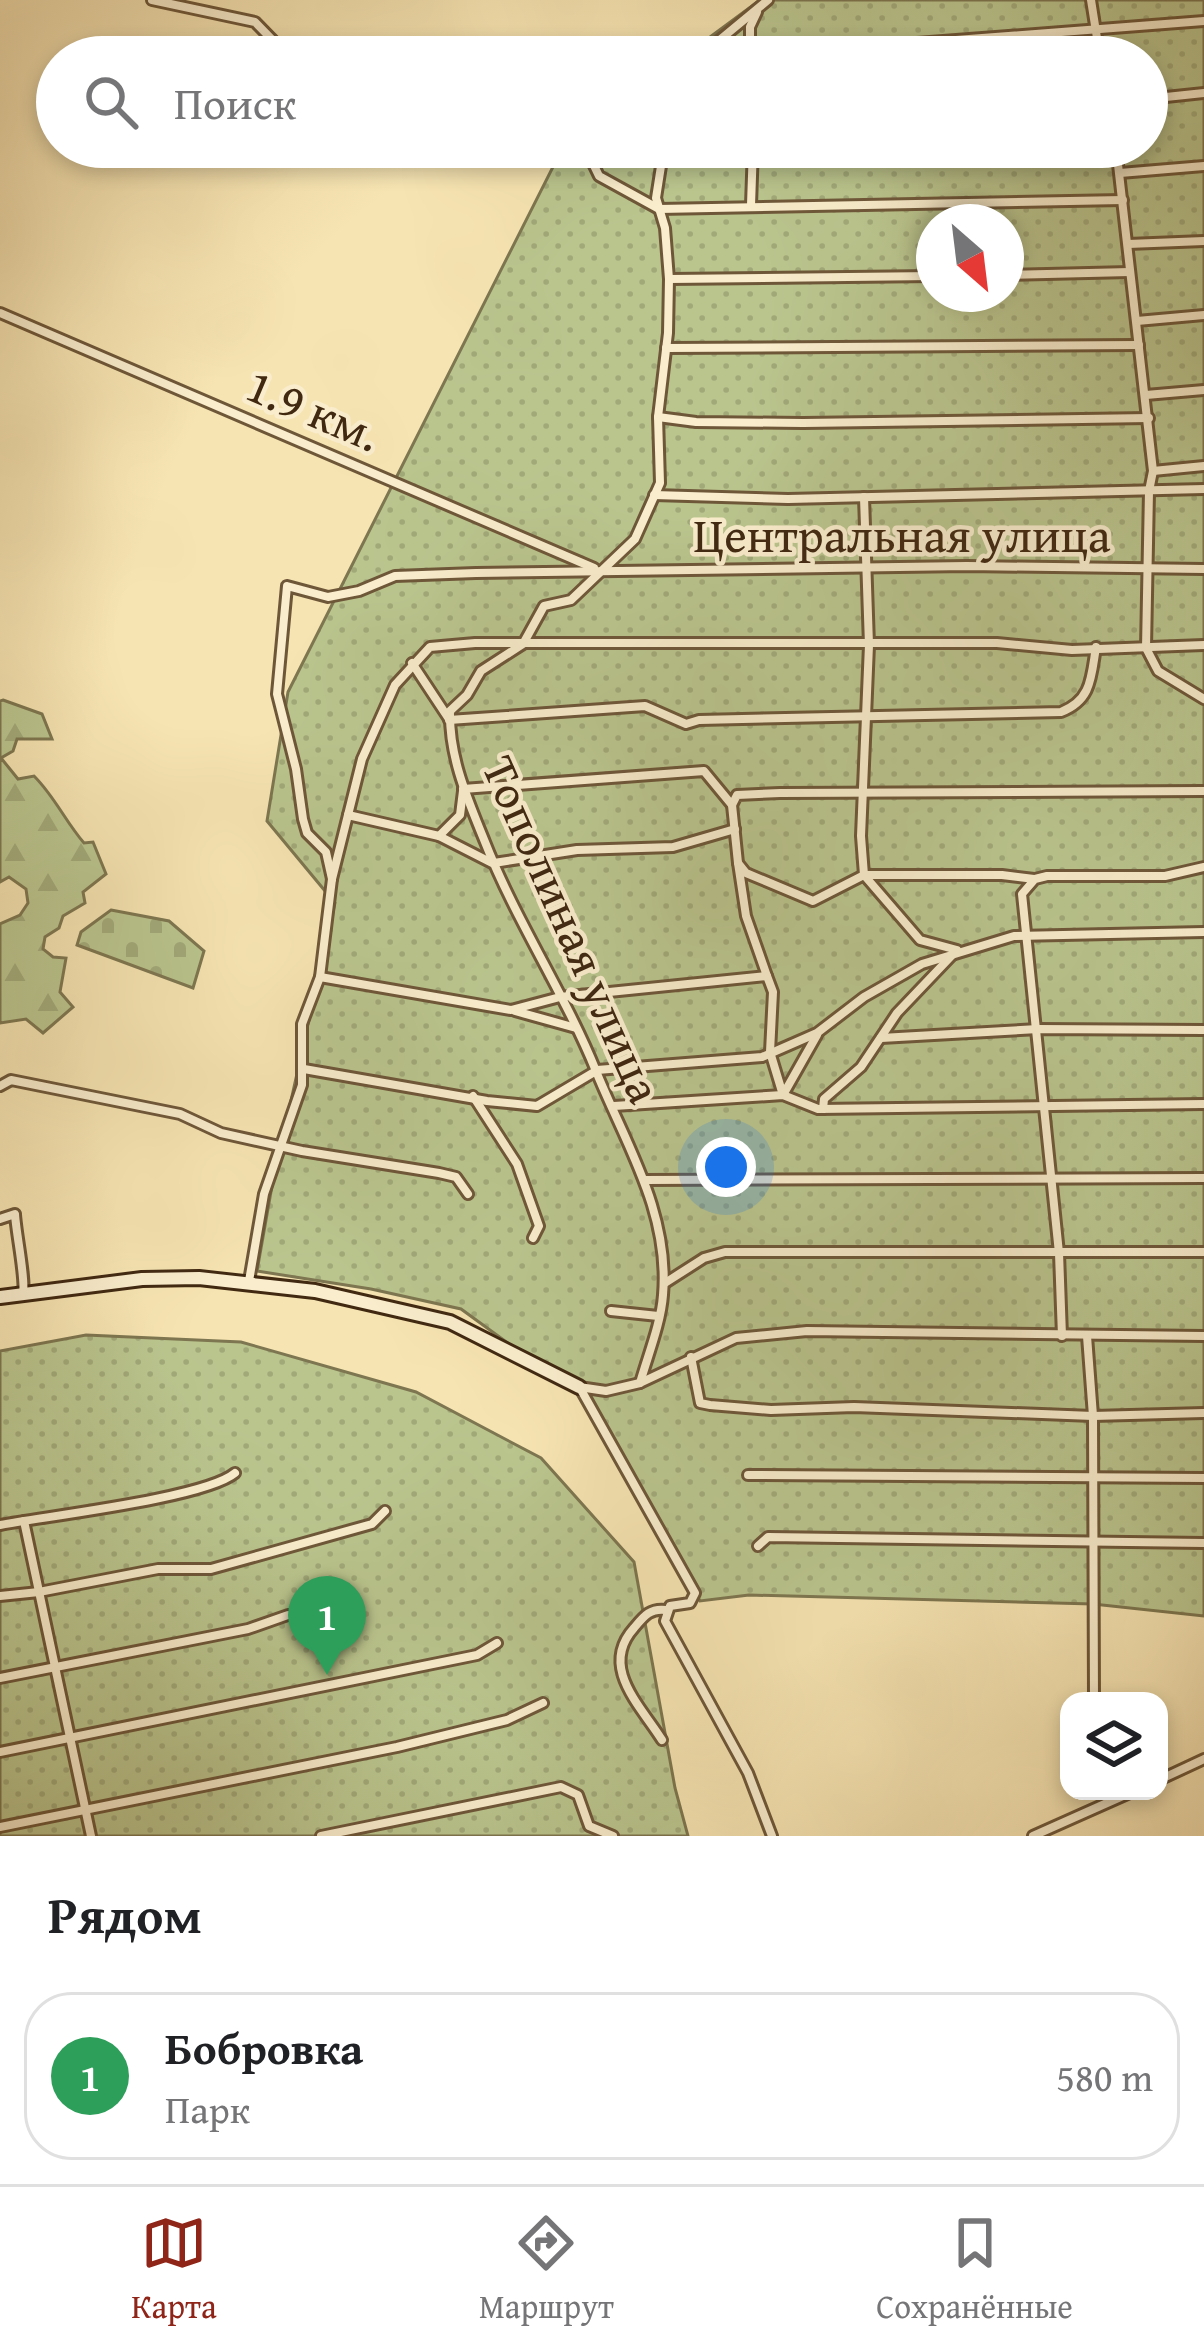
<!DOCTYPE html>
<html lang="ru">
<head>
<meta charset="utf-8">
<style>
  :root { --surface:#fff; --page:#f6f6f6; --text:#202124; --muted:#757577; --line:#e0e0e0; --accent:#8f2418 }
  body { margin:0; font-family:"Gentium Book Plus",serif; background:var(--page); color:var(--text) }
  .controls { position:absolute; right:36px; bottom:36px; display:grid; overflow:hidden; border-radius:24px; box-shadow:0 6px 18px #0003 }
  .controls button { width:108px; height:108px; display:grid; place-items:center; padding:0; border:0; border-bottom:3px solid var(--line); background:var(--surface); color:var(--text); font:60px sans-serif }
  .compass { position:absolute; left:916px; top:204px; width:108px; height:108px; border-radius:50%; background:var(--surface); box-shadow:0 6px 18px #0003; rotate:152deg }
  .you { position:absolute; left:726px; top:1167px; width:42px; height:42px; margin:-30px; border:9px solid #fff; border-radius:50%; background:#1a73e8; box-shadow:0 0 0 18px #1a73e833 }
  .badge { display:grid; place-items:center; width:78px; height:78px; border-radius:50%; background:var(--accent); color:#fff; font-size:39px; font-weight:700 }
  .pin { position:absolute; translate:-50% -99px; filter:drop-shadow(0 3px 6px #0008) }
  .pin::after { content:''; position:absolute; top:63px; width:42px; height:36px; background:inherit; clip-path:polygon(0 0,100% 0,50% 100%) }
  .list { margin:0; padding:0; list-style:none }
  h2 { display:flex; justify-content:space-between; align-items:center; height:156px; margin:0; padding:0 48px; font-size:51px }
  h2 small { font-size:39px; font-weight:400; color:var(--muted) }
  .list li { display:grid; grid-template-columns:78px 1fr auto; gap:36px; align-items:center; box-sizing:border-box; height:168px; margin:0 24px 24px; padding:0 24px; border:3px solid var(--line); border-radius:48px }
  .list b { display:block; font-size:45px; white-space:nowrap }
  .list p { margin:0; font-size:39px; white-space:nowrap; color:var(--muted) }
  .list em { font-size:39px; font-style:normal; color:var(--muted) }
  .icon { flex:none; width:66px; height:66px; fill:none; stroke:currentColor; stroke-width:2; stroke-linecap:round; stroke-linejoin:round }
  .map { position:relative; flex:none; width:1204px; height:1836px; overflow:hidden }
  .search { position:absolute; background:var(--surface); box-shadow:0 6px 18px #0003; left:36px; right:36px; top:36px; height:132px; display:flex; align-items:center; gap:30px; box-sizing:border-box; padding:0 42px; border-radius:66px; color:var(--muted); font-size:45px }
  .sheet { height:348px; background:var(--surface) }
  nav { display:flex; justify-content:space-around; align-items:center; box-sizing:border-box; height:168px; border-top:3px solid var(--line); background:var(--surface); font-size:33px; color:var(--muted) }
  nav a { display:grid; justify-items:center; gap:6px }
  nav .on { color:var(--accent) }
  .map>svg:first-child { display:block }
  .forest { fill:url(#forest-firs); stroke:#7d7650; stroke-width:3 }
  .cemetery { fill:url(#cemetery-stones); stroke:#7d7650; stroke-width:3 }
  .garden { fill:url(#garden-dots); stroke:#7d7650; stroke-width:3; fill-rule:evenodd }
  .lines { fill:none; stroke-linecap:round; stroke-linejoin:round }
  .street-casing { stroke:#6e5739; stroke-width:14 }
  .secondary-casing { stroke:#402811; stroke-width:18 }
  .street { stroke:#f9edcd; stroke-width:8 }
  .secondary { stroke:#f9edcd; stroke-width:12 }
  .labels { text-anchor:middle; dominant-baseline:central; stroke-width:9; stroke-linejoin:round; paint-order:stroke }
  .street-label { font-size:48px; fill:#402811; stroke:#f9edcd }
</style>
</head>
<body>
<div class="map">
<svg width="1204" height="1836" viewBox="0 0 1204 1836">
  <defs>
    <pattern id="forest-firs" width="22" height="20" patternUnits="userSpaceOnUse" patternTransform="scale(3)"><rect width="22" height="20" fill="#bac58e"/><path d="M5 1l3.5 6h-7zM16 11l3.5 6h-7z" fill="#a1a979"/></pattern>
    <pattern id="cemetery-stones" width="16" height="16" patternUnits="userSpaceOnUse" patternTransform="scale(3)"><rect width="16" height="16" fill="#bac58e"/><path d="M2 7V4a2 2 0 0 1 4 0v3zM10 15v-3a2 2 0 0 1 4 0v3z" fill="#a1a979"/></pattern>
    <pattern id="garden-dots" width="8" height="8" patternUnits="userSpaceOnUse" patternTransform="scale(3)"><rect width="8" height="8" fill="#bac58e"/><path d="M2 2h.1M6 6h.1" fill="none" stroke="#a1a979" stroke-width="1.8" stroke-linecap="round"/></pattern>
  </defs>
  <rect width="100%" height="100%" fill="#f6e4b2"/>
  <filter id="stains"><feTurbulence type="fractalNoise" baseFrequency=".00167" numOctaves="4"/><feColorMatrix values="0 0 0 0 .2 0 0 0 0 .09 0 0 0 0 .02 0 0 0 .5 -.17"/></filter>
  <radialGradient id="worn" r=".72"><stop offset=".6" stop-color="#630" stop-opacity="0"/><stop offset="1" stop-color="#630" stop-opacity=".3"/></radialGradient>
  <path class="forest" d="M3 700 42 714 52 739H17L13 751 1 758 18 779 34 776C55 797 65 821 84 843L93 842 106 874 83 892 85 903 63 916 59 928 45 937 43 949 53 957 66 958 60 992 73 1007 43 1033 26 1019 0 1023V924L20 915 28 903 26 889 9 877 0 882V701Z"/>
  <path class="cemetery" d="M111 910 169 921 204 951 193 988 77 945 81 932Z"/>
  <g class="garden">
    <path d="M760 0H1204V1616L1093 1604 749 1595 700 1601 579 1387 520 1352 461 1309 371 1289 257 1271 272 1186 335 903 267 821 288 692 563 147H1147V57H683ZM934 222H1006V294H934Z"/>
    <path d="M86 1335 241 1342 416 1392 541 1458 634 1562 675 1788 688 1836H0V1351Z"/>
  </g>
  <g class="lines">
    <g class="street-casing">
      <g id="street">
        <path d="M152 0 255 22 289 57"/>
        <path d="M1091 0 1100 57"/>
        <path d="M750 55V27L757 12"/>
        <path d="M699 57 768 0"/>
        <path d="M734 57 1204 21"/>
        <path d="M1147 99 1204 93"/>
        <path d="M585 147 599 176 659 209 1123 200"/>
        <path d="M1116 147 1153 471 1149 491 1146 648 1158 671 1204 699"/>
        <path d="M1120 173 1204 166"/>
        <path d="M751 205 753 147"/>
        <path d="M1128 244 1204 241"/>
        <path d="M1006 275 1130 272"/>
        <path d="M669 279 934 276"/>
        <path d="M0 313 594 568"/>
        <path d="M1137 321 1204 315"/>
        <path d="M666 348 1139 345"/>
        <path d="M1146 395 1204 390"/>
        <path d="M658 417 696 422 803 423 1149 418"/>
        <path d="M1153 471 1204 466"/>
        <path d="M654 495 788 499 1204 489"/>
        <path d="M412 663 449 719"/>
        <path d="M449 720 645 706 686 724 699 720 1061 712C1092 700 1091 677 1096 647"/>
        <path d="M463 789 704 771 732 805 737 795 780 793 1204 791"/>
        <path d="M732 805 738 863 746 873 813 901 864 875H1002L1034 879"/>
        <path d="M348 815 439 836 492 863"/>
        <path d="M439 836 460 815 463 791"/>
        <path d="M494 863 577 850 673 847 735 829"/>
        <path d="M332 879 326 852 307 833 303 819 296 769 277 694 287 586 328 597 359 591 395 576 476 573 967 566 1204 569"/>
        <path d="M767 976 773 992 770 1052 783 1095 817 1035"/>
        <path d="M320 977 511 1010 560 997 767 976 746 916 738 863"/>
        <path d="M515 1011 576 1028"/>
        <path d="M881 1038 1038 1029 1204 1030"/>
        <path d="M304 1069 487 1101 537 1106 596 1071"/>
        <path d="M597 1070 762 1057 817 1033 864 997 922 964 1014 936 1204 932"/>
        <path d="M0 1086 11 1080 180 1114 221 1133 302 1151 439 1173 456 1177 468 1194"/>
        <path d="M473 1096 517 1164 539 1226 533 1238"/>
        <path d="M614 1106 783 1095 818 1109 1204 1104"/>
        <path d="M823 1109 824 1099 861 1067 897 1013 957 950 920 940 864 875 861 836 869 645 864 497"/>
        <path d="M644 1180 1204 1178"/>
        <path d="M0 1219 15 1214C16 1233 26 1280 23 1293"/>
        <path d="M249 1281 264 1194 302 1085V1024L320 977 332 879 362 759 395 685 430 647 475 643H997L1072 650 1204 645"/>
        <path d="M665 1283 704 1258 725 1252H1204"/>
        <path d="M611 1311 658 1316"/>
        <path d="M1062 1336 1059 1253 1022 894 1035 879 1047 876H1165L1204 867"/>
        <path d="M1087 1336 1093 1416 1094 1701"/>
        <path d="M691 1357 700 1403 710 1405 771 1410 854 1407 1093 1416 1204 1413"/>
        <path d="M640 1383C648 1355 661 1323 663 1295 670 1212 625 1143 596 1071 565 994 516 921 485 842 468 800 449 758 450 711L467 695 481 671 523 644 544 606 571 600 635 539 660 483 658 417 668 333 669 279 665 228 656 198 664 147"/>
        <path d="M579 1387 606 1391 640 1383 736 1338 807 1331 1204 1336"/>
        <path d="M580 1388 695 1593 690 1603 670 1606 665 1621 748 1773 772 1836"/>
        <path d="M748 1475 1204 1478"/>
        <path d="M24 1521 91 1836"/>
        <path d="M0 1525C47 1516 205 1498 235 1473"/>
        <path d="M758 1546 768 1537 1204 1543"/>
        <path d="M0 1596 39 1592 158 1569H211L372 1524 385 1511"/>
        <path d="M0 1678 248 1629 288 1615"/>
        <path d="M662 1740C640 1705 599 1667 634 1628 644 1616 650 1608 666 1610"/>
        <path d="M0 1752 477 1655 497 1643"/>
        <path d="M1159 1780 1204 1759"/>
        <path d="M0 1827 397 1747 507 1720 543 1703"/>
        <path d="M321 1836 561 1787 578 1795 589 1826 613 1836"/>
        <path d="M1033 1836 1134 1791"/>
      </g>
    </g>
    <g class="secondary-casing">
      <path id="secondary" d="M0 1297 142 1279 199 1278 315 1291 450 1322 579 1387"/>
    </g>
    <use href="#street" class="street"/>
    <use href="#secondary" class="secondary"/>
  </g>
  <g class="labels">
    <g class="street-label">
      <text transform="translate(314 409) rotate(23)">1.9 км.</text>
      <text x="902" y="534">Центральная улица</text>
      <text transform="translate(573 929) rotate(66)">Тополиная улица</text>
    </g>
  </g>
  <rect width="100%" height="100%" filter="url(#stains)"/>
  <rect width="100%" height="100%" fill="url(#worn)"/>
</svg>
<div class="controls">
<button><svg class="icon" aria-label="layers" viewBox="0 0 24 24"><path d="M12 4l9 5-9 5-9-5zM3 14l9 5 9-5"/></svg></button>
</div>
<svg class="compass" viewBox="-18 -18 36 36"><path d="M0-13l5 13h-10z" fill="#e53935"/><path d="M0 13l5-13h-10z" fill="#757577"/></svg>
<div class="you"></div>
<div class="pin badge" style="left:327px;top:1675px;background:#2e9e5b">1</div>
<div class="search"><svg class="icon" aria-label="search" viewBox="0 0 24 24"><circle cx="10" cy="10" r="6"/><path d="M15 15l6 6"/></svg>Поиск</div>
</div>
<section class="sheet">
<h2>Рядом<small></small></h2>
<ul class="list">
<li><span class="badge" style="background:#2e9e5b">1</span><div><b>Бобровка</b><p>Парк</p></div><em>580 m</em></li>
</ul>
</section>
<nav>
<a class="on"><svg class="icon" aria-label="map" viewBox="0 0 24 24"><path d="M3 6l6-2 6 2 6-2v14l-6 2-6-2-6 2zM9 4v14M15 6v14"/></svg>Карта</a>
<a><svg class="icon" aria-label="directions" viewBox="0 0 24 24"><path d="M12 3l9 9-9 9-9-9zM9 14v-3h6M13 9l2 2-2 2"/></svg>Маршрут</a>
<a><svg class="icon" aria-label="saved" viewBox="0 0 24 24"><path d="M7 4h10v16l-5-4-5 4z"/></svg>Сохранённые</a>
</nav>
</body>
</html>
